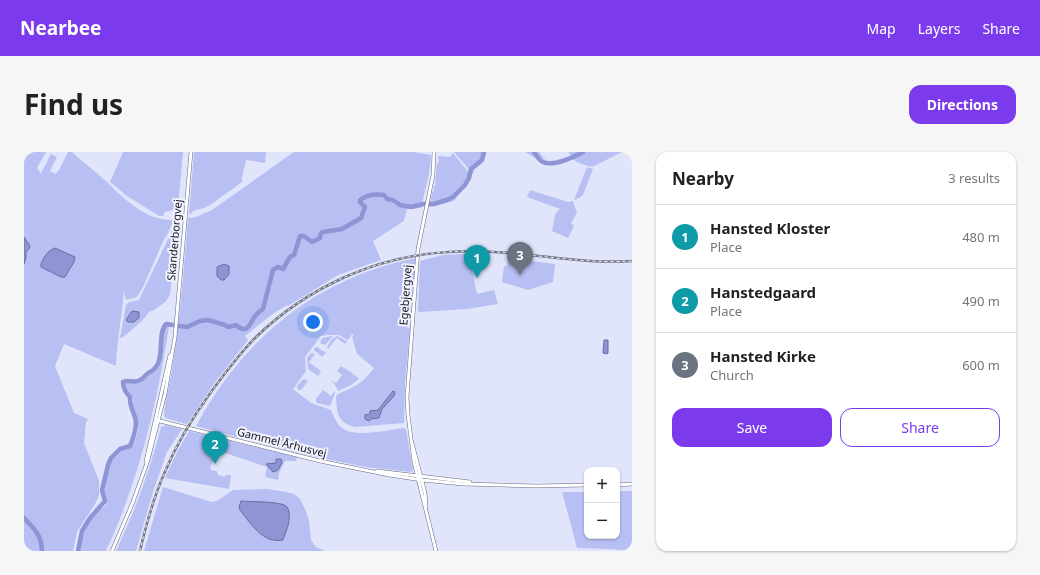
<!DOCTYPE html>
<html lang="en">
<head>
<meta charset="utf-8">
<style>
  :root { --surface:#fff; --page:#f6f6f6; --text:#222; --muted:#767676; --line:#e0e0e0; --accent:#7c3aed }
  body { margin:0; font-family:"Noto Sans",sans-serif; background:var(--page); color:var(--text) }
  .controls { position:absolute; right:12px; bottom:12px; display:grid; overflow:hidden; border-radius:8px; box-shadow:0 1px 3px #0004 }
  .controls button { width:36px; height:36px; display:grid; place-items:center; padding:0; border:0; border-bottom:1px solid var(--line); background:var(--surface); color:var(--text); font:20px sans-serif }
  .you { position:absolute; left:289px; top:170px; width:14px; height:14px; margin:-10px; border:3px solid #fff; border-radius:50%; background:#1a73e8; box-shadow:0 0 0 6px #1a73e833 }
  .badge { display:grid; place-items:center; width:26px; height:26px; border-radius:50%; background:var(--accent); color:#fff; font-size:13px; font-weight:700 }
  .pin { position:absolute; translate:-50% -33px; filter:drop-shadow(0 1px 2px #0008) }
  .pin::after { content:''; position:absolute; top:21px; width:14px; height:12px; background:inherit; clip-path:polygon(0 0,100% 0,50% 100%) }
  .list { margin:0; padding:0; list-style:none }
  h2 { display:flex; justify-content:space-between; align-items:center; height:52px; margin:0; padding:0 16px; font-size:17px }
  h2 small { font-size:13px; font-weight:400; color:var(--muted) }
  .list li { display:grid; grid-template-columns:26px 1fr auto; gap:12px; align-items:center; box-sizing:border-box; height:64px; padding:0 16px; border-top:1px solid var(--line) }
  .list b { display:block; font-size:15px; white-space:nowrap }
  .list p { margin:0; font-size:13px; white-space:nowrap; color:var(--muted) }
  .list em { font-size:13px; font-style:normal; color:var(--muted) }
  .actions { display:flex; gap:8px; padding:12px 16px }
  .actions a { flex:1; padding:9px 0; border:1px solid var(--accent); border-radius:12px; text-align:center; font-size:14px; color:var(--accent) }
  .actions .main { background:var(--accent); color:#fff }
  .map { position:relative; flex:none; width:608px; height:399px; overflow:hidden; border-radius:12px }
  header { display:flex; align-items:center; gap:24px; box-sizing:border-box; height:56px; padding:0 20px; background:var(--accent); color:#fff }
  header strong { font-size:19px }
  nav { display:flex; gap:22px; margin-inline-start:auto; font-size:14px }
  .intro { display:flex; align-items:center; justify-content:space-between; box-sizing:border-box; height:96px; padding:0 24px }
  h1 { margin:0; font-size:28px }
  .button { padding:10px 18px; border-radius:12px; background:var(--accent); color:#fff; font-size:14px; font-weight:700 }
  main { display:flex; gap:24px; padding:0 24px }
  aside { flex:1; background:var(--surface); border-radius:12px; box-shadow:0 1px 3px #0004 }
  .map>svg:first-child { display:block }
  .green { fill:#b8bff3; fill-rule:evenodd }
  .water { fill:#8e94d4; stroke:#696e9d }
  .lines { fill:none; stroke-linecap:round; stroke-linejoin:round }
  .river { stroke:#8e94d4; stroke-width:4.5 }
  .secondary-casing { stroke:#676a82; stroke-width:4 }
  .secondary { stroke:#fff; stroke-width:3 }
  .rail-casing { stroke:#767887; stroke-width:2.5 }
  .rail { stroke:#f1f3fe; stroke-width:1; stroke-dasharray:3; stroke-linecap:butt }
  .labels { text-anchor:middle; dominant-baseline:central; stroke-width:4; stroke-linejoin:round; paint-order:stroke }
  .street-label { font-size:11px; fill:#14151e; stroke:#f1f3fe }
</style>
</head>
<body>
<header>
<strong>Nearbee</strong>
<nav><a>Map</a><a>Layers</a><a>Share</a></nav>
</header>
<div class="intro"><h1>Find us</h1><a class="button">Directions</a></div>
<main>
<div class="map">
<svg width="608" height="399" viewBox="0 0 608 399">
  <rect width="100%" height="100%" fill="#e1e5fb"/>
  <g class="green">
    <path d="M0 0H22L13 16 17 21 27 2 33 5 26 19 31 22 35 18 44 0H48C60 11 72 20 84 31 102 49 123 69 150 68L142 85H141L120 133 113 145 102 148 100 139C98 164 93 188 92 214L40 192 31 214 50 261 64 267 62 271 60 291 75 329V344L71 352 53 380 49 399H0V112L2 106V100L5 97 6 94 0 85ZM31 96 51 105C49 114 46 121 37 125L17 115Z"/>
    <path d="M99 0H159L154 55 149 58 141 60 139 64H135L103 44 86 30Z"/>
    <path d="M170 0H242L241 11 222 8 218 26V30L186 53 180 56 169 59 168 61 165 62Z"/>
    <path d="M270 0H389L407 3 405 22 397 56 383 57 380 69 349 89 357 108 314 123 264 154 263 153 250 161 221 184 224 188 191 230 163 272 141 266C138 260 147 227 148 218 156 167 160 117 164 66L172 65 188 58Z"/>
    <path d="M430 0H462V1L458 11 451 16 449 22Z"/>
    <path d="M501 0H515L518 4 523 8 516 5 513 7Z"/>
    <path d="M545 0H598L568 15C559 12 548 11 545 0Z"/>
    <path d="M429 1 445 21 447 27 430 49 406 55 407 45 411 33 413 11H415L414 4 426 5Z"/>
    <path d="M563 15 569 17 559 43 557 45 550 48Z"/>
    <path d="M506 38 544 50 549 49 553 61 547 71 550 74 544 86 528 79 531 62 536 57 503 45Z"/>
    <path d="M153 68V74L146 143 141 150 130 158 125 160 118 169 98 186H96L102 153 105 150 115 148Z"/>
    <path d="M442 102 465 103V106L454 108 455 112 447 114 453 142 470 138 474 152 443 157 396 160 394 159 396 109 419 103Z"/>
    <path d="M392 106 386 163 383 164 382 174 386 177 381 231 380 271 332 275C312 271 313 259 312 244 317 239 323 239 329 235 338 231 344 224 350 216L333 202 328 185 330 183 328 182 324 188 315 183H303L297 184 281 205 282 219 269 237 287 251 307 258C310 265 312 271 318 276 331 286 364 278 380 276L382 277 389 319 387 320 342 315 277 302 172 274C220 186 292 126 392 106ZM369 239C365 247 362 251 358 258 355 261 356 264 354 267H347L344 262 354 258Z"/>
    <path d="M484 106 531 112 529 130 504 138 478 130 480 114H483Z"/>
    <path d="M142 173H144L145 175C133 252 115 328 82 399H56C58 385 62 370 72 360 75 357 82 356 83 350 83 347 81 344 80 341 80 331 84 314 89 305 95 296 102 300 107 295 110 292 112 286 113 282 118 268 107 259 109 247L103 241 101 233 102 231 118 229 132 218 135 214 139 191 140 175Z"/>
    <path d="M309 184 301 193 296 191 298 186Z"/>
    <path d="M313 184 323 189 321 192 313 186 304 197 303 195C305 191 308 186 313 184Z"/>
    <path d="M293 195 302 201 298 205 290 198V196Z"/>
    <path d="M287 201 291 202 285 210 297 219 294 224 284 217 283 206Z"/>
    <path d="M317 214 330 222 327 223H331L335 227 327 233 314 239 310 231H308L309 229 312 231 318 223 313 219Z"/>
    <path d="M280 227 284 229 277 238H274L273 234 278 228Z"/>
    <path d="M299 238 307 244 310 240 311 241 306 254 293 251 292 249V247Z"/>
    <path d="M142 273 158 277 143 300 129 340 112 399H92C111 359 126 318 137 275Z"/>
    <path d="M165 279 273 305 272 309H261L255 321 254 328 241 325 243 315 195 299 194 303H191L186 316 187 318 193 319 194 323 201 325 202 323H207L205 337 141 326 153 300Z"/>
    <path d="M139 335 188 350 193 349 209 338 243 337 262 340 270 342 276 347 282 359 285 369 287 388 292 395 301 399H120ZM217 349 256 351 242 386 235 381 216 358Z"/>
    <path d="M593 339H608V399L587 397 553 396 538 340H563V384H593Z"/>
  </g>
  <g class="water">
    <path d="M0 85 6 94 5 97 2 100V106L0 112Z"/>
    <path d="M31 96 51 105 50 110 41 125H37L17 115V112C20 105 23 99 31 96Z"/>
    <path d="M200 112 205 114V122L200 128H197L193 124V115Z"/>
    <path d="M108 159 115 160V166L110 170H104L102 168Z"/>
    <path d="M580 188H584V201L583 202 579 201Z"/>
    <path d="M369 239 371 240 370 244 358 257 355 266 347 267 345 269 341 267V263L346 262V259L354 258Z"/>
    <path d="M252 307H257L258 311 254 318 249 320 242 312 252 311Z"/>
    <path d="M217 349C226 350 259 349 263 355 265 357 266 364 265 367 265 374 261 381 259 388 239 392 227 372 216 358L215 355Z"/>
  </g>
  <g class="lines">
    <g class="river">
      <path d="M510 0C512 3 515 8 519 10 529 15 550 5 559 0"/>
      <path d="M0 366C11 378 17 382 18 399"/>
      <path d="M54 399 58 379 66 366 81 349 78 338 84 313 87 306 96 297 106 294C109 287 112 278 112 270 111 261 105 255 106 245 102 241 99 236 99 230 105 227 110 232 116 228 119 227 121 224 123 222 125 220 129 219 131 216 141 205 133 182 142 172L163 175 176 169 184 168 201 173 204 175 212 173C226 185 226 167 234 161 235 159 237 159 239 157L249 118 254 115 259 117 266 105 270 103 276 84H280L288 90 296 86 297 81 299 80 318 77 337 66 341 55 336 50V48C344 42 351 42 360 43L363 47 369 48 376 53 387 55 399 52H410L423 48 429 45 441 33 445 26 447 17 458 8 460 0"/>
    </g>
    <g class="secondary-casing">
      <g id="secondary">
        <path d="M410 0 409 23 394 97 383 245 384 263 390 310 412 399"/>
        <path d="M132 268 296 309 365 323 398 328 439 332 512 334 563 333"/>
        <path d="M388 291 401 341 402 354"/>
        <path d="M122 309 146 203"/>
        <path d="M353 319 446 330"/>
        <path d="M593 333 608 332"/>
        <path d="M88 399 109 350 124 308 141 242 151 185 167 0"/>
      </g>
    </g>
    <use href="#secondary" class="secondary"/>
    <g class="rail-casing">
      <path id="rail" d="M116 399C122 373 129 347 140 322 152 293 168 266 187 240 201 221 215 202 232 185 284 135 352 104 424 100 485 95 546 113 608 109"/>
    </g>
    <use href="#rail" class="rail"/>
  </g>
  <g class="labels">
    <g class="street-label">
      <text transform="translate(150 88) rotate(-85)">Skanderborgvej</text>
      <text transform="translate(381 143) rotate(-86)">Egebjergvej</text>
      <text transform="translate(258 290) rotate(14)">Gammel Århusvej</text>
    </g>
  </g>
</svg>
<div class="controls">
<button>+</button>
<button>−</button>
</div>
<div class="you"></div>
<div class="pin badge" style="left:453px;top:126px;background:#0f9aa8">1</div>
<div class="pin badge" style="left:191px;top:312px;background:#0f9aa8">2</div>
<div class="pin badge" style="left:496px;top:123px;background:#6b7280">3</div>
</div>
<aside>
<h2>Nearby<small>3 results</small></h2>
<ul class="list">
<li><span class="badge" style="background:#0f9aa8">1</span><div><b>Hansted Kloster</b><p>Place</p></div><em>480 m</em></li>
<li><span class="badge" style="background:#0f9aa8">2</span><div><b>Hanstedgaard</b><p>Place</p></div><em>490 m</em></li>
<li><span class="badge" style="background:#6b7280">3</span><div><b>Hansted Kirke</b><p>Church</p></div><em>600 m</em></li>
</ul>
<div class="actions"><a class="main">Save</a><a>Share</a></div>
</aside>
</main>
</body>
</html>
